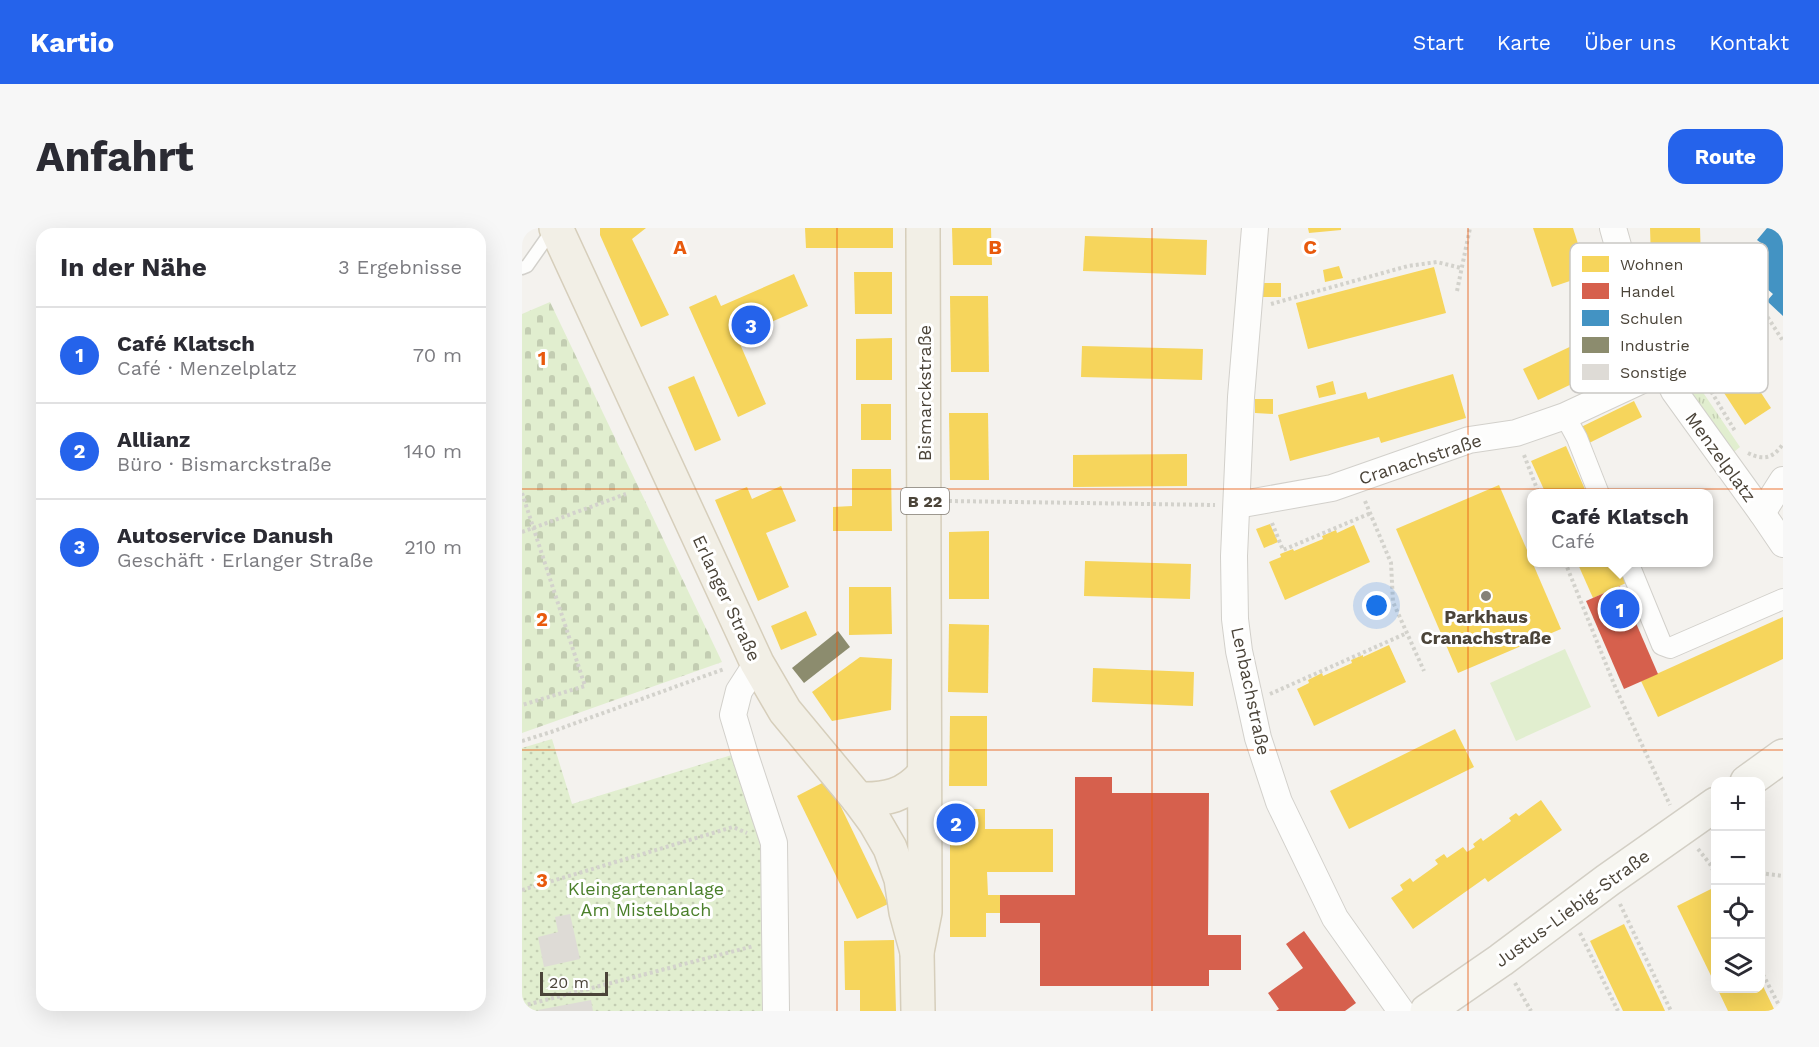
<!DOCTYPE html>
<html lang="de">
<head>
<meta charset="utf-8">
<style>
  :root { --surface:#fff; --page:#f7f7f7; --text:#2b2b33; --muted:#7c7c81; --line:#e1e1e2; --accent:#2563eb }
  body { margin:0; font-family:"Work Sans",sans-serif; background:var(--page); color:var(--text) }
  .controls { position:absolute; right:18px; bottom:18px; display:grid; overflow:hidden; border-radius:12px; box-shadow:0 6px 24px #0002 }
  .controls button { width:54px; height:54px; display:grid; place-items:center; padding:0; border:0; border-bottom:2px solid var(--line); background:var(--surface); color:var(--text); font:30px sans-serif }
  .scale { position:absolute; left:18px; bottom:15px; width:68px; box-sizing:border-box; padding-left:6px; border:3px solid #4b4439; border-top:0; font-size:16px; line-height:21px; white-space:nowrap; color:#4b4439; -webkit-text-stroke:4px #fff; paint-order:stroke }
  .you { position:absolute; left:855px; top:378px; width:21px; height:21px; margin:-15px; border:4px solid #fff; border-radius:50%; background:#1a73e8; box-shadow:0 0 0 9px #1a73e833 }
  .badge { display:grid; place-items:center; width:39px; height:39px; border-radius:50%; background:var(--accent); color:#fff; font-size:20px; font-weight:700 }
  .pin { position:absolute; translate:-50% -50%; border:3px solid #fff; box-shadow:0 2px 6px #0006 }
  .popup { position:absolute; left:1005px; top:261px; width:186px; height:78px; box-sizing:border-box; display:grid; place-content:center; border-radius:12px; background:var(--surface); filter:drop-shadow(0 2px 4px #0005); font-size:20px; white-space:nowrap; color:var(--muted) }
  .popup b { font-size:22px; color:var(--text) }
  .popup::after { content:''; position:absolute; left:50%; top:100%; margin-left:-12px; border:12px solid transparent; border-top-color:var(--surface) }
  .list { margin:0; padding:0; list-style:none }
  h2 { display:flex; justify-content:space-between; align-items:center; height:78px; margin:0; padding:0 24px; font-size:26px }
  h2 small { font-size:20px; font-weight:400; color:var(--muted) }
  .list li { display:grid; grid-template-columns:39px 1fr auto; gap:18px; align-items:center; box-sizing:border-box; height:96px; padding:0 24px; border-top:2px solid var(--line) }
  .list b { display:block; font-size:22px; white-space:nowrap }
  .list p { margin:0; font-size:20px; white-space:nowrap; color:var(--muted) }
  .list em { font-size:20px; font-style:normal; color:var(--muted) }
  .icon { flex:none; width:33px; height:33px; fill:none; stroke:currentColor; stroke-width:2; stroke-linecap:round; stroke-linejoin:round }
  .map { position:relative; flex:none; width:1261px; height:783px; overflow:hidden; border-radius:18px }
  header { display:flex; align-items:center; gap:36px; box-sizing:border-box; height:84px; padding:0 30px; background:var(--accent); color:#fff }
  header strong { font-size:28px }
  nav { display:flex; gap:33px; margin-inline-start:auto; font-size:21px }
  .intro { display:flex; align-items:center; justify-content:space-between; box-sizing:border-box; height:144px; padding:0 36px }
  h1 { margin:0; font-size:42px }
  .button { padding:15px 27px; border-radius:18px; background:var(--accent); color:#fff; font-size:21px; font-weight:700 }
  main { display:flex; gap:36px; padding:0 36px }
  aside { flex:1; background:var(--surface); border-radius:18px; box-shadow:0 6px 24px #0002 }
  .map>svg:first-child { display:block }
  .grass { fill:url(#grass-tufts) }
  .cemetery { fill:url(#cemetery-stones) }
  .garden { fill:url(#garden-dots) }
  .pitch { fill:#e1eecf }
  .homes { fill:#f6d55c }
  .shops { fill:#d6604d }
  .schools { fill:#4393c3 }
  .industry { fill:#8c8c6e }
  .building { fill:#dedbd6 }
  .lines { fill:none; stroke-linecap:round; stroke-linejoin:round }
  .service-casing { stroke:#d2d0cb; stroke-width:15 }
  .pedestrian-casing { stroke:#d2d0cb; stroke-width:22 }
  .minor-casing { stroke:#d2d0cb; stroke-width:28 }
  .secondary-casing { stroke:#d3cfc5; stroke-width:36 }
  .primary-casing { stroke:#d6cebb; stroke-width:36 }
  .path { stroke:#d3d2cc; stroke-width:4; stroke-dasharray:3 3; stroke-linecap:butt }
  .service { stroke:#fdfdfc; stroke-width:12 }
  .pedestrian { stroke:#fdfdfc; stroke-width:20 }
  .minor { stroke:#fdfdfc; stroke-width:26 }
  .secondary { stroke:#f7f6f1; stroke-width:33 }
  .primary { stroke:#f2efe6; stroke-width:33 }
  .grid { fill:none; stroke:#e8590c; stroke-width:1.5; stroke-opacity:0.55 }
  .poi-dot { fill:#868178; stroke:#fff; stroke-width:2 }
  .labels { text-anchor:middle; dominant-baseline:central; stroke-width:6; stroke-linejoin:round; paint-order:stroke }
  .shield { fill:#fff; stroke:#817c74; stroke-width:1.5 }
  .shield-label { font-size:16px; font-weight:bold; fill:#4b4439 }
  .street-label { font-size:18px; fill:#4b4439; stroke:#fff }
  .poi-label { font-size:18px; font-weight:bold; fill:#4b4439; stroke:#fff }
  .park-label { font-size:18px; fill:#4a7f2a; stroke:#fff }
  .key { fill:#fff; stroke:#c9c7c4; stroke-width:1.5 }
  .key-label { font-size:16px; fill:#4b4439 }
  .grid-label { font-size:20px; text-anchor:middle; font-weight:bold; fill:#e8590c; stroke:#fff; stroke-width:6; stroke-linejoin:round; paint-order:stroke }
</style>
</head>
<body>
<header>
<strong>Kartio</strong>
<nav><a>Start</a><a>Karte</a><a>Über uns</a><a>Kontakt</a></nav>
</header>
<div class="intro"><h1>Anfahrt</h1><a class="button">Route</a></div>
<main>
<aside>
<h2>In der Nähe<small>3 Ergebnisse</small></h2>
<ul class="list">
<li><span class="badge">1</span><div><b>Café Klatsch</b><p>Café · Menzelplatz</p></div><em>70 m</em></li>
<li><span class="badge">2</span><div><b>Allianz</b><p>Büro · Bismarckstraße</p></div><em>140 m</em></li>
<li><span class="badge">3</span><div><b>Autoservice Danush</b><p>Geschäft · Erlanger Straße</p></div><em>210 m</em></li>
</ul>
</aside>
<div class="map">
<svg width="1261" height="783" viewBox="0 0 1261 783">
  <defs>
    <pattern id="grass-tufts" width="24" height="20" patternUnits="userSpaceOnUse" patternTransform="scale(1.5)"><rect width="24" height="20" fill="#e1eecf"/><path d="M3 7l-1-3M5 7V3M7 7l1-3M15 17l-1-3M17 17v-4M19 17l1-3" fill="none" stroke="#c3cdb2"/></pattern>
    <pattern id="cemetery-stones" width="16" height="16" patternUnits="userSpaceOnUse" patternTransform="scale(1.5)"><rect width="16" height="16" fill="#e1eecf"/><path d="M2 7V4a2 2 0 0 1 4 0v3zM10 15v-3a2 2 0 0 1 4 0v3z" fill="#c3cdb2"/></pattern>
    <pattern id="garden-dots" width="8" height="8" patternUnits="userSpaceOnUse" patternTransform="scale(1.5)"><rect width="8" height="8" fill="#e1eecf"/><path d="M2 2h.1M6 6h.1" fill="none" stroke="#c3cdb2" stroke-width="1.8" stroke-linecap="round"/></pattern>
  </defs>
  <rect width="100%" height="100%" fill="#f4f2ee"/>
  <path class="grass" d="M1137 89 1159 132 1218 219 1207 228 1150 141 1128 96Z"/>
  <path class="cemetery" d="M28 74 200 434 0 505V86Z"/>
  <path class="garden" d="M30 511 50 576 213 526 238 617 244 783H0V520Z"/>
  <path class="pitch" d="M1043 421 1069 479 994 513 968 455Z"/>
  <g class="homes">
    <path d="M78 0H124L110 11 147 87 119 99 78 7Z"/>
    <path d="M283 0H371V20H284Z"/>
    <path d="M430 0H469L470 37H431Z"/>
    <path d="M786 0H819V2L787 5Z"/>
    <path d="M1011 0H1051L1066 47 1030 59Z"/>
    <path d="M1128 0H1178L1179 31 1129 32Z"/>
    <path d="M563 8 685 12 684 47 561 43Z"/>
    <path d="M817 38 821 50 803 54 801 42Z"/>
    <path d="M912 39 924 85 786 121 774 75Z"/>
    <path d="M332 44H370V86H333Z"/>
    <path d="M272 46 286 78 215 109 244 176 216 189 167 79 194 67 199 78Z"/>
    <rect x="741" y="55" width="18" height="14"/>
    <path d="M428 68H466L467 144H429Z"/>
    <path d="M1177 70 1249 180 1223 197 1151 87Z"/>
    <path d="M1092 98 1107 129 1016 172 1001 141Z"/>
    <path d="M370 110V152H334V111Z"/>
    <path d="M560 118 681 121 680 152 559 149Z"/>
    <path d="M931 146 944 190 859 215 857 209 768 233 756 187 844 164 846 171Z"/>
    <path d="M172 148 199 212 173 223 146 159Z"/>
    <path d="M811 153 814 166 797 170 794 158Z"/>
    <path d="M733 171H751V186L733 185Z"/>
    <path d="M1112 173 1120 189 1063 217 1055 201Z"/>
    <rect x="339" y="176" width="30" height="36"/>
    <path d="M427 185H466L467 252H428Z"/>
    <path d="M1044 218 1065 266H1024L1009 233Z"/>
    <path d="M665 226V258L551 259V227Z"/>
    <path d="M330 241H369L370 303H311V279L330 278Z"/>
    <path d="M977 257 1039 401 936 445 874 301Z"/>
    <path d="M259 258 274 293 244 305 267 359 236 373 193 272 225 259 230 271Z"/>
    <path d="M748 296 756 314 742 320 734 301Z"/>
    <path d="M832 297 848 334 763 372 747 334 759 329 758 326 771 321 772 323 801 311 800 308 814 302 815 305Z"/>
    <path d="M467 303V371H427V304Z"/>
    <path d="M563 333 669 336 668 371 562 368Z"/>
    <path d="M1055 334H1094L1104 355 1071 370Z"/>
    <path d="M327 359H369L370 406 327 407Z"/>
    <path d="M284 383 295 407 259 422 249 398Z"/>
    <path d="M1261 389V431L1136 489 1119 453Z"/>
    <path d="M427 396 467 397 466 465 426 464Z"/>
    <path d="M867 417 884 454 792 498 775 461 787 455 786 452 800 445 801 448 830 435 829 432 841 427V429Z"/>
    <path d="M338 429 370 431 369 482 310 493 290 464Z"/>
    <path d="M571 440 672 444 671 478 570 474Z"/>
    <path d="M428 488H465V558H427Z"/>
    <path d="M933 501 952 539 827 601 808 563Z"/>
    <path d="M306 552 366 676 335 691 275 568Z"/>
    <path d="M1019 572 1040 602 966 654 963 650 891 701 869 670 881 662 878 657 888 650 891 654 905 644 916 636 913 632 922 626 925 630 941 619 945 624 953 619 951 616 959 610 961 613 989 593 987 590 994 585 997 588Z"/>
    <path d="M428 581H463V601H531V644H465L466 667H478V685H464V709H428Z"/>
    <path d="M1193 659 1194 661V758L1155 678Z"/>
    <path d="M1102 696 1137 770 1143 783H1101L1068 713Z"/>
    <path d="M372 712 374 783H338V762H323L322 713Z"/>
    <path d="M1239 754 1253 783H1206L1195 760H1239Z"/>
  </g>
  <g class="shops">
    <path d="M1098 358 1136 446 1102 461 1064 373Z"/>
    <path d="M553 549H590V565H687L686 707H719V742H687V758H518V695H478V667H553Z"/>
    <path d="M782 703 834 775 823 783H754L757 781 746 765 781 740 764 716Z"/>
  </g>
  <path class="schools" d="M1245 0H1261V88L1245 73 1251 66 1222 41 1243 18 1235 12Z"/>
  <path class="industry" d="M316 403 328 419 282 455 270 440Z"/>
  <g class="building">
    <path d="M48 686 58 731 22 739 16 709 36 704 33 689Z"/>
    <path d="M69 772 71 783H17L16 782Z"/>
  </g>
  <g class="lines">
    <g class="service-casing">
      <path id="service" d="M0 40 5 38 31 1"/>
    </g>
    <g class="pedestrian-casing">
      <g id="pedestrian">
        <path d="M1043 188 1055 210 1077 266"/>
        <path d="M1106 334 1140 417 1148 420 1261 371"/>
      </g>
    </g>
    <g class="minor-casing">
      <g id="minor">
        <path d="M733 0 719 169 712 328 713 391 717 423 736 510 757 574 813 690 879 783"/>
        <path d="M1091 0 1115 85 1152 163 1240 285 1261 316"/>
        <path d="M715 277 810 260 947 212 994 205 1043 188 1129 148 1141 139"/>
        <path d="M1240 285 1261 252"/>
        <path d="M235 435 217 463 211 487 223 527 252 615 254 783"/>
      </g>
    </g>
    <g class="secondary-casing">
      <g id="secondary">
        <path d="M1225 554 1261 528"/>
        <path d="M905 783 979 732 1086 652 1194 576"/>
      </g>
    </g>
    <g class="primary-casing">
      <g id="primary">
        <path d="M34 0 235 435 263 483 336 571 353 594 368 620 379 651 384 684 395 724"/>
        <path d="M336 571C364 572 383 568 402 546"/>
        <path d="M396 783 395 724 403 684 401 0"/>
      </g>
    </g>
    <g class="path">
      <path d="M1124 39 1212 37 1261 113"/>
      <path d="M935 63 948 0"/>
      <path d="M749 76 886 38 915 34 939 40"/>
      <path d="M1152 102 1213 203"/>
      <path d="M1226 225C1242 233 1251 230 1261 216"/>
      <path d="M1002 227 1017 266"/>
      <path d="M0 265 63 458 0 477"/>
      <path d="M427 273 693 277"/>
      <path d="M843 273 869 335 871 374 902 443"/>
      <path d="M750 295 761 322 849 285"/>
      <path d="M0 304 104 266"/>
      <path d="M1043 334 1094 461 1148 577"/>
      <path d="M748 466 885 405"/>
      <path d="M0 513 29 504 202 441"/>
      <path d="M1176 621 1188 636 1194 648"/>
      <path d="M1238 645 1261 648"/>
      <path d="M0 662 211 599 225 605"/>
      <path d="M1098 676 1149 783"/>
      <path d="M1058 705 1096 783"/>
      <path d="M1238 741 1260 783"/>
      <path d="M993 755 1009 783"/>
      <path d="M0 778 232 718"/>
    </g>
    <use href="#service" class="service"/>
    <use href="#pedestrian" class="pedestrian"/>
    <use href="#minor" class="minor"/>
    <use href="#secondary" class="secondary"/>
    <use href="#primary" class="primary"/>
  </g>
  <path class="grid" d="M315 0V783M630 0V783M946 0V783M0 261H1261M0 522H1261"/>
  <circle class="poi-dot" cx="964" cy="368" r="6"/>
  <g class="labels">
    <rect class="shield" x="379" y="260" width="48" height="26" rx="4.5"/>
    <g class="shield-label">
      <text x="403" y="273">B 22</text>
    </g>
    <g class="street-label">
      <text transform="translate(402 165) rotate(-90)">Bismarckstraße</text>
      <text transform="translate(1199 229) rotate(54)">Menzelplatz</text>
      <text transform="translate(898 231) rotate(-18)">Cranachstraße</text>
      <text transform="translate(205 370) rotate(65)">Erlanger Straße</text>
      <text transform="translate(729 463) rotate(78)">Lenbachstraße</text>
      <text transform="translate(1050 680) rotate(-36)">Justus-Liebig-Straße</text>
    </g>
    <g class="poi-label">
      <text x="964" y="388">Parkhaus<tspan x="964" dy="21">Cranachstraße</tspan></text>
    </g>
    <g class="park-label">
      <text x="124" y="660">Kleingartenanlage<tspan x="124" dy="21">Am Mistelbach</tspan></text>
    </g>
  </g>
  <rect x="1048" y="15" width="198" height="150" rx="9" class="key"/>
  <rect x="1060" y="28" width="27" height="16" fill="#f6d55c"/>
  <rect x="1060" y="55" width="27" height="16" fill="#d6604d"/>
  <rect x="1060" y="82" width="27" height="16" fill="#4393c3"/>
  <rect x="1060" y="109" width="27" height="16" fill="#8c8c6e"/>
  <rect x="1060" y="136" width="27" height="16" fill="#dedbd6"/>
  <g class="key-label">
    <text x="1098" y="42">Wohnen</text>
    <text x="1098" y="69">Handel</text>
    <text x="1098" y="96">Schulen</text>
    <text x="1098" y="123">Industrie</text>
    <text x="1098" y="150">Sonstige</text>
  </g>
  <g class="grid-label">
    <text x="158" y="26">A</text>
    <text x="473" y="26">B</text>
    <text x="788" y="26">C</text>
    <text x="20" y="137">1</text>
    <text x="20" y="398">2</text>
    <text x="20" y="659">3</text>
  </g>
</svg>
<div class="controls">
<button>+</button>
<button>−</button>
<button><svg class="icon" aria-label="locate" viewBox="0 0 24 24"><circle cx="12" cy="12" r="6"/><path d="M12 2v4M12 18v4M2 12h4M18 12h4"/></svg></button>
<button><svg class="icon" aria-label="layers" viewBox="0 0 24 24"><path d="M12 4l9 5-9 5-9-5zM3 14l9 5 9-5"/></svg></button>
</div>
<div class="scale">20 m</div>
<div class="you"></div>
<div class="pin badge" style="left:1098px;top:381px">1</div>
<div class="popup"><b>Café Klatsch</b>Café</div>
<div class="pin badge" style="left:434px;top:595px">2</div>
<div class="pin badge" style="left:229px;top:97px">3</div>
</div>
</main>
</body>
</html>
